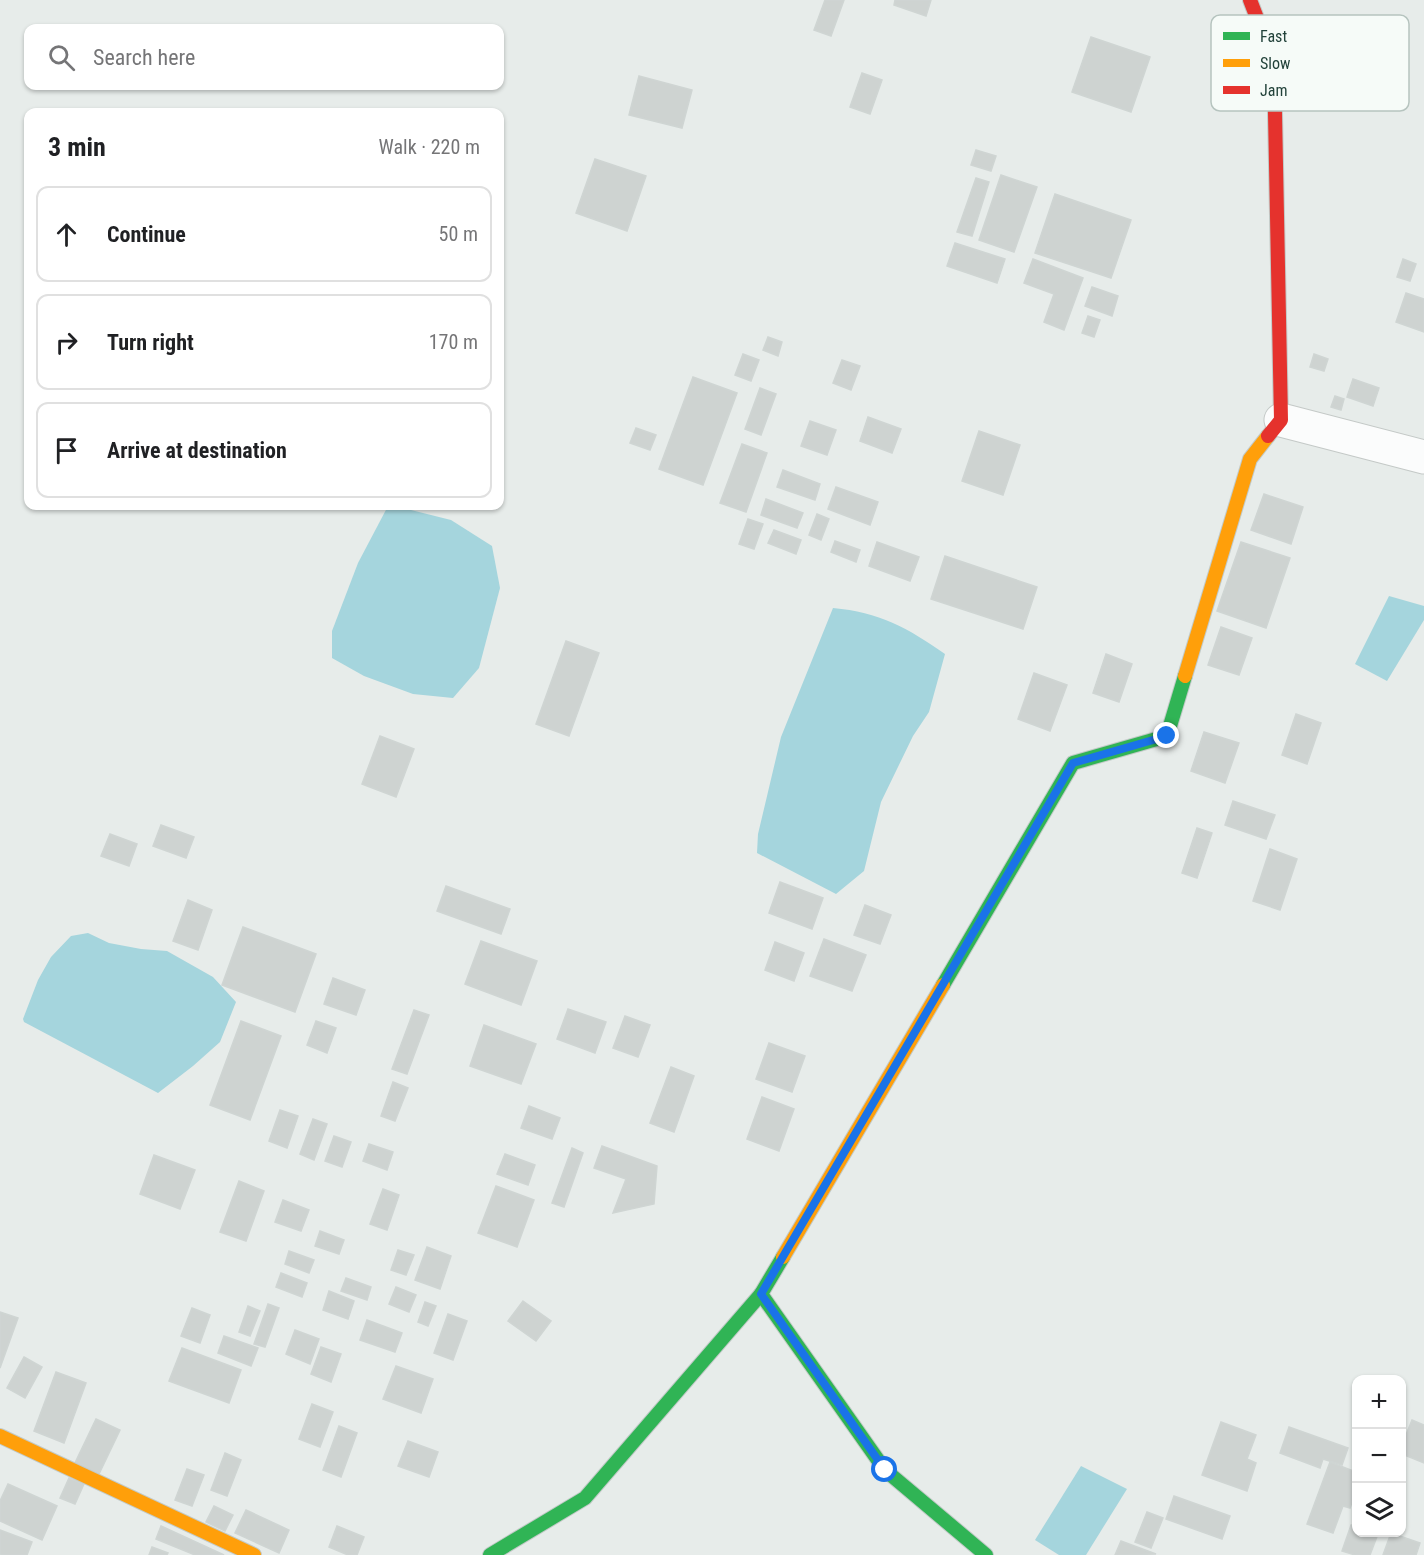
<!DOCTYPE html>
<html lang="en">
<head>
<meta charset="utf-8">
<style>
  :root { --surface:#fff; --page:#f6f6f6; --text:#202124; --muted:#757577; --line:#e0e0e0 }
  body { margin:0; font-family:"Roboto Condensed",sans-serif; background:var(--page); color:var(--text) }
  .controls { position:absolute; right:18px; bottom:18px; display:grid; overflow:hidden; border-radius:12px; box-shadow:0 2px 4px #0004 }
  .controls button { width:54px; height:54px; display:grid; place-items:center; padding:0; border:0; border-bottom:2px solid var(--line); background:var(--surface); color:var(--text); font:30px sans-serif }
  .stop { position:absolute; width:18px; height:18px; margin:-14px; border:4px solid #1a73e8; border-radius:50%; background:#fff }
  .stop.end { background:#1a73e8; border-color:#fff; box-shadow:0 2px 6px #0008 }
  .list { margin:0; padding:0; list-style:none }
  h2 { display:flex; justify-content:space-between; align-items:center; height:78px; margin:0; padding:0 24px; font-size:26px }
  h2 small { font-size:20px; font-weight:400; color:var(--muted) }
  .list li { display:grid; grid-template-columns:39px 1fr auto; gap:18px; align-items:center; box-sizing:border-box; height:96px; margin:0 12px 12px; padding:0 12px; border:2px solid var(--line); border-radius:12px }
  .list b { display:block; font-size:22px; white-space:nowrap }
  .list em { font-size:20px; font-style:normal; color:var(--muted) }
  .icon { flex:none; width:33px; height:33px; fill:none; stroke:currentColor; stroke-width:2; stroke-linecap:round; stroke-linejoin:round }
  .map { position:relative; flex:none; width:1424px; height:1555px; overflow:hidden }
  .search { position:absolute; background:var(--surface); box-shadow:0 2px 4px #0004; left:24px; top:24px; width:480px; height:66px; display:flex; align-items:center; gap:15px; box-sizing:border-box; padding:0 21px; border-radius:12px; color:var(--muted); font-size:22px }
  .panel { position:absolute; background:var(--surface); box-shadow:0 2px 4px #0004; left:24px; top:108px; width:480px; height:402px; border-radius:12px }
  .map>svg:first-child { display:block }
  .water { fill:#a5d5dd }
  .building { fill:#ced3d1; stroke:#cfd5d3; stroke-width:1.5 }
  .lines { fill:none; stroke-linecap:round; stroke-linejoin:round }
  .street-casing { stroke:#c4c9c7; stroke-width:35 }
  .fast-casing { stroke:#c2cac7; stroke-width:16 }
  .slow-casing { stroke:#c2cac7; stroke-width:16 }
  .jam-casing { stroke:#c2cac7; stroke-width:16 }
  .street { stroke:#fbfcfc; stroke-width:33 }
  .fast { stroke:#30b455; stroke-width:14 }
  .slow { stroke:#ff9f0a; stroke-width:14 }
  .jam { stroke:#e5322d; stroke-width:14 }
  .route { stroke:#1a73e8; stroke-width:8 }
  .key { fill:#f6fbf8; stroke:#b6c4bf; stroke-width:1.5 }
  .key-label { font-size:16px; fill:#22423a }
</style>
</head>
<body>
<div class="map">
<svg width="1424" height="1555" viewBox="0 0 1424 1555">
  <rect width="100%" height="100%" fill="#e7ecea"/>
  <g class="water">
    <path d="M388 506H395L451 520 492 546 500 588 479 668 453 698 413 694 364 676 332 658V631L358 563Z"/>
    <path d="M1389 596 1424 606V620L1387 681 1355 664Z"/>
    <path d="M833 608C879 612 908 628 945 654L929 712 913 736 881 802 864 871 836 894 757 853 758 834 781 737Z"/>
    <path d="M88 933 109 943 141 949 167 951 213 977 236 1002 220 1042 193 1066 158 1093 24 1022 23 1019 38 980 51 957 71 936Z"/>
    <path d="M1081 1466 1127 1489 1086 1555H1059L1035 1540Z"/>
  </g>
  <g class="building">
    <path d="M825 0H844L831 36 814 30Z"/>
    <path d="M895 0H931L926 16 894 5Z"/>
    <path d="M1091 37 1150 57 1131 112 1072 92Z"/>
    <path d="M862 73 882 80 870 114 850 107Z"/>
    <path d="M639 76 692 90 682 128 629 115Z"/>
    <path d="M976 150 996 156 991 171 971 165Z"/>
    <path d="M595 159 646 176 627 231 576 213Z"/>
    <path d="M1001 175 1037 187 1014 252 979 240Z"/>
    <path d="M976 178 989 182 972 236 957 232Z"/>
    <path d="M1055 194 1131 220 1111 278 1035 253Z"/>
    <path d="M955 243 1005 259 997 283 947 266Z"/>
    <path d="M1033 259 1083 278 1064 330 1044 322 1054 294 1024 283Z"/>
    <path d="M1403 259 1416 264 1410 281 1397 277Z"/>
    <path d="M1092 287 1118 296 1112 316 1085 306Z"/>
    <path d="M1406 293 1424 299V332L1396 322Z"/>
    <path d="M1088 316 1100 320 1094 337 1082 333Z"/>
    <path d="M768 337 782 342 778 356 763 350Z"/>
    <path d="M743 354 759 360 751 381 735 375Z"/>
    <path d="M1314 354 1328 359 1324 371 1310 367Z"/>
    <path d="M842 360 860 366 851 390 833 383Z"/>
    <path d="M693 377 737 393 703 485 659 469Z"/>
    <path d="M1353 379 1379 388 1373 406 1347 397Z"/>
    <path d="M760 388 776 394 761 435 745 429Z"/>
    <path d="M1335 396 1344 399 1341 410 1331 407Z"/>
    <path d="M868 417 901 429 892 453 860 441Z"/>
    <path d="M810 421 836 430 827 455 801 446Z"/>
    <path d="M636 428 656 435 650 450 630 443Z"/>
    <path d="M979 431 1020 445 1003 495 962 481Z"/>
    <path d="M742 444 767 453 746 512 720 503Z"/>
    <path d="M783 470 820 484 815 500 777 487Z"/>
    <path d="M836 487 878 502 870 525 828 509Z"/>
    <path d="M1264 494 1303 507 1291 544 1251 530Z"/>
    <path d="M766 499 803 513 797 528 761 515Z"/>
    <path d="M817 514 829 519 821 540 809 535Z"/>
    <path d="M748 519 763 524 754 549 739 544Z"/>
    <path d="M774 530 801 540 796 554 768 543Z"/>
    <path d="M835 541 860 550 856 562 831 552Z"/>
    <path d="M877 542 919 557 910 581 869 566Z"/>
    <path d="M1241 542 1290 558 1266 628 1217 611Z"/>
    <path d="M945 556 1037 587 1023 629 931 599Z"/>
    <path d="M1221 627 1252 638 1239 675 1208 665Z"/>
    <path d="M566 641 599 653 569 736 536 724Z"/>
    <path d="M1106 654 1132 664 1119 702 1093 693Z"/>
    <path d="M1034 673 1067 685 1050 731 1018 719Z"/>
    <path d="M1296 714 1321 723 1307 764 1282 755Z"/>
    <path d="M1204 732 1239 743 1225 783 1191 771Z"/>
    <path d="M380 736 414 749 396 797 362 784Z"/>
    <path d="M1233 801 1275 815 1266 839 1225 825Z"/>
    <path d="M161 825 194 837 186 858 153 846Z"/>
    <path d="M1197 828 1212 833 1197 878 1182 873Z"/>
    <path d="M110 834 137 844 129 866 101 856Z"/>
    <path d="M1270 849 1297 859 1280 910 1253 901Z"/>
    <path d="M780 882 823 898 812 929 769 913Z"/>
    <path d="M446 886 510 909 501 934 437 911Z"/>
    <path d="M188 900 212 910 198 950 173 941Z"/>
    <path d="M865 905 891 915 880 944 854 935Z"/>
    <path d="M243 927 316 954 295 1012 222 985Z"/>
    <path d="M824 939 866 955 852 991 810 976Z"/>
    <path d="M481 941 537 961 521 1005 465 984Z"/>
    <path d="M775 942 804 953 794 981 765 970Z"/>
    <path d="M333 978 365 990 356 1015 324 1004Z"/>
    <path d="M568 1009 606 1022 595 1053 557 1039Z"/>
    <path d="M414 1010 429 1015 407 1074 392 1069Z"/>
    <path d="M625 1016 650 1025 638 1057 613 1048Z"/>
    <path d="M241 1021 281 1036 250 1120 210 1105Z"/>
    <path d="M316 1021 336 1028 327 1053 307 1045Z"/>
    <path d="M484 1025 536 1044 521 1084 470 1066Z"/>
    <path d="M769 1043 805 1056 792 1092 756 1079Z"/>
    <path d="M671 1067 694 1076 674 1132 650 1123Z"/>
    <path d="M393 1082 408 1088 395 1121 381 1116Z"/>
    <path d="M762 1097 794 1109 779 1151 747 1139Z"/>
    <path d="M529 1106 560 1118 552 1139 521 1128Z"/>
    <path d="M280 1110 298 1116 287 1148 269 1141Z"/>
    <path d="M313 1119 327 1124 314 1160 300 1154Z"/>
    <path d="M334 1136 351 1142 342 1167 325 1161Z"/>
    <path d="M369 1144 393 1152 387 1170 363 1161Z"/>
    <path d="M602 1146 657 1166 654 1204 613 1213 626 1179 594 1168Z"/>
    <path d="M572 1148 583 1153 564 1207 552 1203Z"/>
    <path d="M505 1154 535 1165 528 1185 497 1174Z"/>
    <path d="M154 1155 195 1170 180 1209 140 1194Z"/>
    <path d="M239 1181 264 1191 246 1241 220 1232Z"/>
    <path d="M496 1186 534 1200 517 1247 478 1233Z"/>
    <path d="M383 1189 399 1195 387 1230 370 1224Z"/>
    <path d="M283 1200 309 1210 301 1231 275 1222Z"/>
    <path d="M320 1231 344 1240 339 1254 315 1246Z"/>
    <path d="M427 1247 451 1256 440 1289 415 1280Z"/>
    <path d="M398 1250 414 1255 406 1275 391 1270Z"/>
    <path d="M289 1251 314 1260 309 1273 285 1264Z"/>
    <path d="M281 1273 307 1283 302 1297 276 1287Z"/>
    <path d="M346 1278 371 1287 367 1300 341 1291Z"/>
    <path d="M396 1287 416 1295 409 1312 389 1304Z"/>
    <path d="M329 1291 354 1301 348 1319 323 1310Z"/>
    <path d="M523 1301 551 1321 536 1341 508 1321Z"/>
    <path d="M425 1302 436 1306 428 1326 418 1322Z"/>
    <path d="M268 1304 279 1308 265 1347 254 1344Z"/>
    <path d="M248 1306 260 1311 250 1336 239 1332Z"/>
    <path d="M192 1308 210 1315 200 1343 181 1336Z"/>
    <path d="M0 1312 18 1318 0 1368Z"/>
    <path d="M448 1314 467 1321 453 1360 434 1353Z"/>
    <path d="M367 1320 402 1333 395 1352 360 1340Z"/>
    <path d="M295 1330 319 1339 310 1364 286 1354Z"/>
    <path d="M224 1336 258 1348 251 1366 218 1353Z"/>
    <path d="M321 1347 341 1354 331 1382 311 1374Z"/>
    <path d="M182 1348 241 1370 229 1403 169 1381Z"/>
    <path d="M24 1357 42 1367 25 1398 7 1388Z"/>
    <path d="M396 1366 433 1379 421 1413 383 1399Z"/>
    <path d="M56 1372 86 1383 64 1443 34 1431Z"/>
    <path d="M312 1404 333 1412 320 1447 299 1439Z"/>
    <path d="M96 1419 120 1430 99 1474 75 1463Z"/>
    <path d="M1412 1420 1424 1425V1463L1402 1454V1445Z"/>
    <path d="M1221 1422 1256 1435 1247 1459 1256 1463 1247 1491 1202 1475Z"/>
    <path d="M339 1426 357 1433 341 1477 323 1470Z"/>
    <path d="M1289 1427 1348 1448 1342 1465 1323 1459 1320 1468 1280 1453Z"/>
    <path d="M408 1441 438 1452 429 1477 398 1466Z"/>
    <path d="M225 1453 241 1460 227 1496 211 1490Z"/>
    <path d="M1330 1462 1356 1472V1491L1350 1508 1343 1506 1333 1533 1307 1524Z"/>
    <path d="M187 1469 204 1475 192 1506 175 1500Z"/>
    <path d="M69 1478 84 1484 75 1504 60 1498Z"/>
    <path d="M8 1484 57 1506 42 1540 0 1521V1501Z"/>
    <path d="M1174 1496 1230 1516 1222 1539 1166 1519Z"/>
    <path d="M214 1506 233 1515 225 1531 206 1522Z"/>
    <path d="M246 1510 289 1530 279 1553 235 1533Z"/>
    <path d="M1147 1512 1163 1518 1151 1548 1135 1542Z"/>
    <path d="M1351 1525 1356 1526V1532L1378 1534 1370 1555H1355L1342 1551Z"/>
    <path d="M161 1526 224 1555H195L156 1539Z"/>
    <path d="M337 1526 364 1537 357 1555H348L329 1547Z"/>
    <path d="M0 1530 32 1542 27 1555H4L0 1554Z"/>
    <path d="M1391 1533 1420 1543 1416 1555H1383Z"/>
    <path d="M1121 1541 1156 1554 1115 1555Z"/>
    <path d="M152 1547 168 1553 167 1555H149Z"/>
  </g>
  <g class="lines">
    <g class="street-casing">
      <path id="street" d="M1281 420 1424 457"/>
    </g>
    <g class="fast-casing">
      <g id="fast">
        <path d="M943 985 1073 763 1167 736 1185 676"/>
        <path d="M783 1257 761 1294 885 1470 986 1555"/>
        <path d="M490 1555 585 1498 761 1294"/>
      </g>
    </g>
    <g class="slow-casing">
      <g id="slow">
        <path d="M1185 676 1250 459 1268 436"/>
        <path d="M783 1257 943 985"/>
        <path d="M0 1436 254 1555"/>
      </g>
    </g>
    <g class="jam-casing">
      <path id="jam" d="M1250 0 1274 62 1281 420 1268 436"/>
    </g>
    <use href="#street" class="street"/>
    <use href="#fast" class="fast"/>
    <use href="#slow" class="slow"/>
    <use href="#jam" class="jam"/>
  </g>
  <g class="lines">
    <path class="route" d="M885 1470 761 1294 1073 763 1167 736"/>
  </g>
  <rect x="1211" y="15" width="198" height="96" rx="9" class="key"/>
  <rect x="1223" y="32" width="27" height="8" fill="#30b455"/>
  <rect x="1223" y="59" width="27" height="8" fill="#ff9f0a"/>
  <rect x="1223" y="86" width="27" height="8" fill="#e5322d"/>
  <g class="key-label">
    <text x="1260" y="42">Fast</text>
    <text x="1260" y="69">Slow</text>
    <text x="1260" y="96">Jam</text>
  </g>
</svg>
<div class="controls">
<button>+</button>
<button>−</button>
<button><svg class="icon" aria-label="layers" viewBox="0 0 24 24"><path d="M12 4l9 5-9 5-9-5zM3 14l9 5 9-5"/></svg></button>
</div>
<div class="stop" style="left:885px;top:1470px"></div>
<div class="stop end" style="left:1167px;top:736px"></div>
<div class="search"><svg class="icon" aria-label="search" viewBox="0 0 24 24"><circle cx="10" cy="10" r="6"/><path d="M15 15l6 6"/></svg>Search here</div>
<section class="panel">
<h2>3 min<small>Walk · 220 m</small></h2>
<ul class="list">
<li><svg class="icon" aria-label="ahead" viewBox="0 0 24 24"><path d="M12 20V5M6 11l6-6 6 6"/></svg><div><b>Continue</b></div><em>50 m</em></li>
<li><svg class="icon" aria-label="right" viewBox="0 0 24 24"><path d="M7 20v-9h11M14 6l5 5-5 5"/></svg><div><b>Turn right</b></div><em>170 m</em></li>
<li><svg class="icon" aria-label="arrive" viewBox="0 0 24 24"><path d="M6 21V4h12l-3 4 3 4H6"/></svg><div><b>Arrive at destination</b></div></li>
</ul>
</section>
</div>
</body>
</html>
